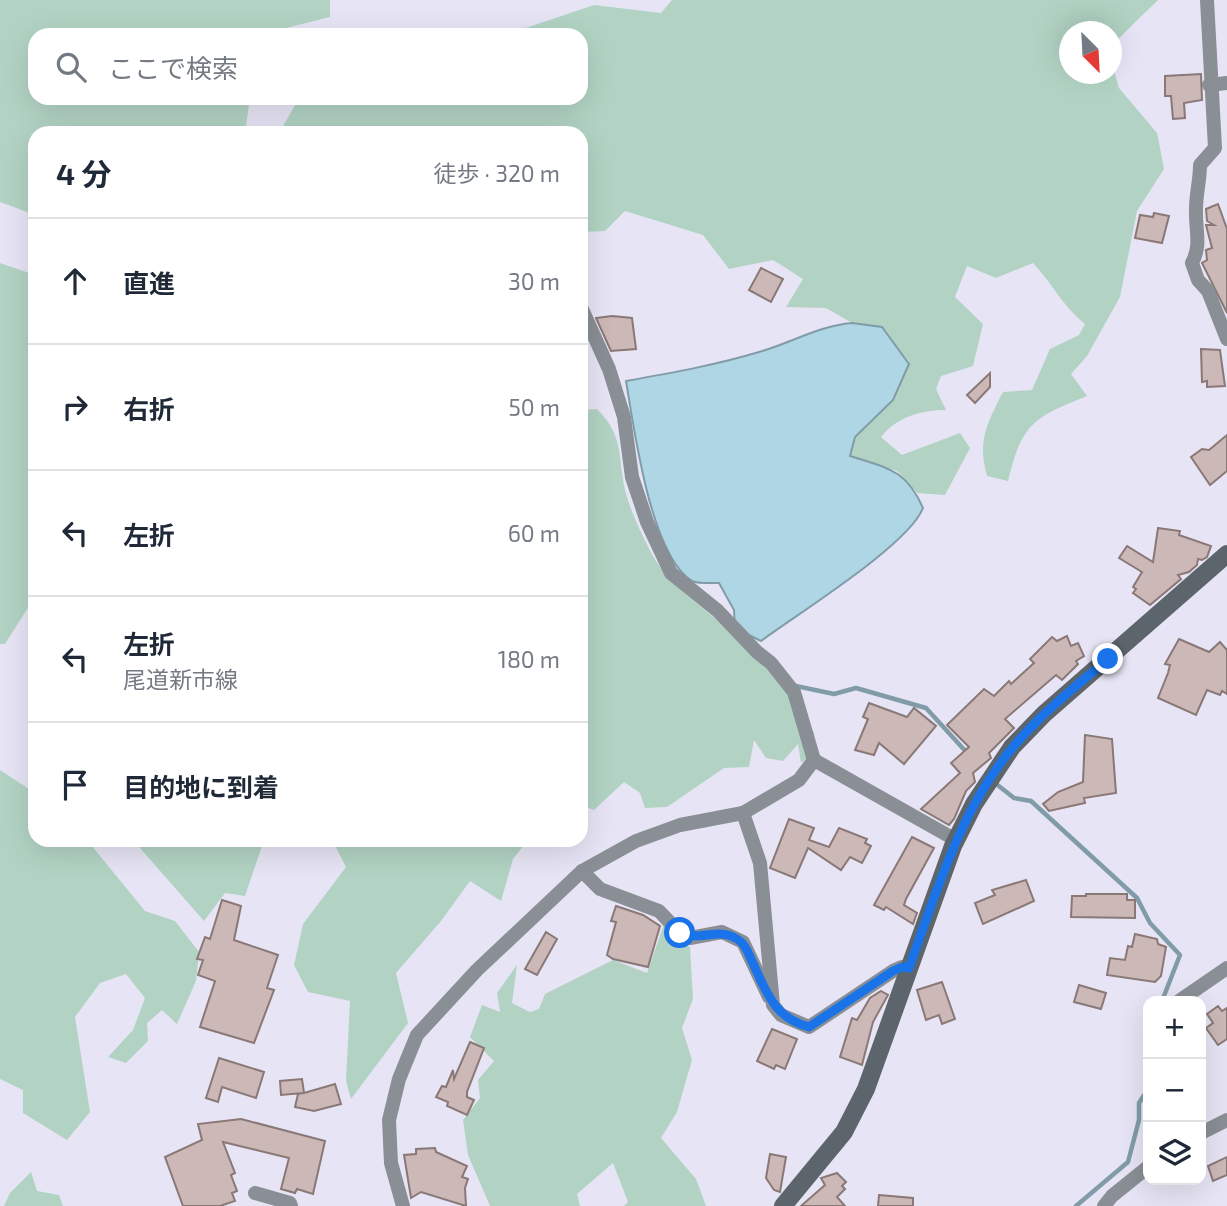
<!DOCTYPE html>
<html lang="ja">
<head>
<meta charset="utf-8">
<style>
  :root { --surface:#fff; --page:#f2f2f3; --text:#1f2937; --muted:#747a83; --line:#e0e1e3 }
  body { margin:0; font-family:"Exo 2","Noto Sans JP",sans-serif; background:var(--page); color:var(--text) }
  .controls { position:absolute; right:21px; bottom:21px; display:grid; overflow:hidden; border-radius:14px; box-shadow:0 7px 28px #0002 }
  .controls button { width:63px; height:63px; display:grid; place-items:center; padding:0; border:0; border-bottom:2px solid var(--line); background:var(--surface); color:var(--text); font:35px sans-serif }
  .compass { position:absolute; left:1059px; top:21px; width:63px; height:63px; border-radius:50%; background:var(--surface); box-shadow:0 7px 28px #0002; rotate:156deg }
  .stop { position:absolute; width:21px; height:21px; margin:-16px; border:5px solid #1a73e8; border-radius:50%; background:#fff }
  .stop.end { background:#1a73e8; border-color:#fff; box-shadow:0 2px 7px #0008 }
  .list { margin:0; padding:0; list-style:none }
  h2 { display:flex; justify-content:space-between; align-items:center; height:91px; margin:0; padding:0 28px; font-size:30px }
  h2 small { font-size:23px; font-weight:400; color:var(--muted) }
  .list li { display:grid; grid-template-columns:46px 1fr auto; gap:21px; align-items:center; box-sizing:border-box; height:126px; padding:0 28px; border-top:2px solid var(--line) }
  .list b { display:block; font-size:26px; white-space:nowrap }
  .list p { margin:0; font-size:23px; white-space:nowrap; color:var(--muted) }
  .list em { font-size:23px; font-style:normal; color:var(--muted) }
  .icon { flex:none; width:38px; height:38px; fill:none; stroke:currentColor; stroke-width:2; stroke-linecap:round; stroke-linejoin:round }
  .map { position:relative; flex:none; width:1227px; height:1206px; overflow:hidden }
  .search { position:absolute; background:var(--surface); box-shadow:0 7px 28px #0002; left:28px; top:28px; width:560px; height:77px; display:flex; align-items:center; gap:18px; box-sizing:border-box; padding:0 24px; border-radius:21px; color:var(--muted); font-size:26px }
  .panel { position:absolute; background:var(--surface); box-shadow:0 7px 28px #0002; left:28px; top:126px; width:560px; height:721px; border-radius:21px }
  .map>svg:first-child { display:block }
  .green { fill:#b2d3c3 }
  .water { fill:#aed6e4; stroke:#819ca8; stroke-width:2 }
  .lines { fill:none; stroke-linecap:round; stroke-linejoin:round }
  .stream { stroke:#819ca8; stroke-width:4.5 }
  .building { fill:#cbb8b7; stroke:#897876; stroke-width:2 }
  .minor { stroke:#898f94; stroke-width:14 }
  .secondary { stroke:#5d656c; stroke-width:18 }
  .route { stroke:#1a73e8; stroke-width:9 }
</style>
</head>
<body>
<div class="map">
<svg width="1227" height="1206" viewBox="0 0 1227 1206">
  <rect width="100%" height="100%" fill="#e7e5f5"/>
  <g class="green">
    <path d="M0 0H330V17L258 35H35V98H250L245 133H35V215L0 202Z"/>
    <path d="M672 0H1158L1112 45V32H1070V74H1112V63L1119 88 1157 133 1164 169 1137 211 1120 297 1087 356 1071 374 1087 396C1033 418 1022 423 1008 481L987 476C977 441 987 423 1003 392L1032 390 1050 349 1079 335 1085 324C1063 307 1052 283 1033 263L996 278 967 266 955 297 983 324 973 366 941 376 936 389 946 410C921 410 897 417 881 437L902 455 960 433 970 448 945 495 917 493 897 471 850 456 855 437 893 400 882 327 852 323 826 308 786 307 803 279 773 260 729 269 703 235 625 211 605 231 581 232V133H284L282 128 299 98H581V35H505L594 5 661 13Z"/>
    <path d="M0 263 35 275V611L29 606 5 644H0Z"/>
    <path d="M597 409C627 439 616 460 627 497 633 517 644 539 653 556 675 596 742 632 774 671 791 692 791 715 814 732L816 751 801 763 798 744 783 761 766 758 754 740 749 767 724 768 667 807 645 808 640 793 624 782 594 810 581 805V410Z"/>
    <path d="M0 770 35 793V840H87L145 911 175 921 199 952 196 981 177 1024 162 1010 147 1023 148 1041 126 1063 108 1057 133 1030 145 998 126 974 100 983 75 1017 90 1112 67 1140 23 1113V1090L0 1079Z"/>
    <path d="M133 840H264L245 896 225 893 204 921Z"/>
    <path d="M332 840H528L513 859 501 901 470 881 441 921 396 973 408 1023 351 1099 346 1081 350 1001 308 992 294 965 303 924 346 867Z"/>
    <path d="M664 924 681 943 690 947 693 999 682 1028 692 1060 677 1112 661 1138 696 1179 706 1206H624L628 1202 613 1163 577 1194 580 1206H490L468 1155 463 1120 480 1098 478 1080 494 1061 470 1037 482 1005 500 1012 497 993 517 965 512 1003 530 1012 539 1009 545 994 613 960 647 973Z"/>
    <path d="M31 1172 37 1191 59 1195 63 1206H4L10 1193Z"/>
  </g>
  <path class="water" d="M852 323 882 327 909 364 893 400 855 437 850 456C887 468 906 469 923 508 909 545 797 614 761 641L735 628 734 610 719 583C711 583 699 584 692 581 650 555 634 427 626 381 671 373 716 365 759 352 791 343 818 326 852 323Z"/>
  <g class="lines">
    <g class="stream">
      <path d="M796 686 834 694 856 688 926 708 969 755"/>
      <path d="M995 783 1014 798 1031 801 1137 898 1150 923 1180 955 1162 1001"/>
      <path d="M1076 1206 1128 1162 1139 1120V1103L1148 1089"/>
    </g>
  </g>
  <g class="building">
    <path d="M1201 74 1202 100 1184 103 1185 118 1173 119 1171 96H1165V76Z"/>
    <path d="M1218 204 1227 229V313L1202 263 1207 260 1206 250 1212 248 1206 225H1214L1207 221 1206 209Z"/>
    <path d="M1154 213 1169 216 1162 243 1135 238 1140 215 1153 217Z"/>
    <path d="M761 268 783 279 771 302 749 290Z"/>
    <path d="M612 316 632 318 636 349 611 351 596 318Z"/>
    <path d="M1201 349 1220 350 1225 386 1207 387V381L1202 382Z"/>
    <path d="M990 373V387L975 403 967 395Z"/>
    <path d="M1227 435V471L1210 485 1191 457 1202 449 1209 450Z"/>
    <path d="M1158 528 1180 531 1179 535 1211 546 1207 557 1202 560 1198 559 1197 565 1189 572 1178 575 1181 579 1150 605 1133 593 1136 589 1133 587 1142 572 1119 558 1127 546 1153 562Z"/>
    <path d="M1067 636 1071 646 1078 643 1084 656 1076 661 1078 664 1062 680 1056 675 1005 719 1014 728 989 753 991 758 973 773 975 782 966 791 954 819 949 825 921 809 960 773 951 763 969 747 947 725 984 689 994 696 1009 681 1011 684 1034 663 1030 659 1052 637 1057 641Z"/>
    <path d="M1179 639 1209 652 1220 642 1227 650V694L1222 691 1220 695 1207 690 1196 715 1158 698 1168 673 1170 665 1165 664Z"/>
    <path d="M869 703 907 717 914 708 936 726 904 764 879 743 874 755 855 750 868 719 863 717Z"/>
    <path d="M1085 735 1112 739 1116 793 1084 798 1085 803 1049 811 1043 804 1058 792 1083 782Z"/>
    <path d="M789 819 814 828 809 840 829 847 839 828 867 839 865 843 871 846 862 863 850 857 841 870 808 848 795 878 770 868Z"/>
    <path d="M912 837 934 848 906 899 904 905 917 913 913 924 886 907 884 910 874 905Z"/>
    <path d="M1026 880 1034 901 983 924 975 903 995 895 992 890Z"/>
    <path d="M1086 894H1127V900H1135V918L1071 917 1072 896H1086Z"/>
    <path d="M222 900 241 906 234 940 278 955 267 988 274 990 254 1043 200 1027 215 981 198 975 203 960 197 959 205 937 210 939Z"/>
    <path d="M616 906 643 915 660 926 648 967 613 959 607 955 616 922 611 921Z"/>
    <path d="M546 932 557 939 537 975 525 969Z"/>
    <path d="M1135 934 1157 939 1158 944 1166 947 1161 976 1155 982 1107 975 1110 958 1125 960 1128 946 1132 947Z"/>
    <path d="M942 982 955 1019 942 1024 939 1015 926 1020 917 990Z"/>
    <path d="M1079 985 1106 993 1101 1009 1074 1002Z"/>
    <path d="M881 991 888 995 873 1022 862 1065 840 1057 852 1018 857 1020 870 998Z"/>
    <path d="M1218 1006 1222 1011 1227 1008V1039L1218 1045 1206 1028 1213 1023 1207 1014Z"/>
    <path d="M772 1029 797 1039 785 1069 776 1065 774 1069 757 1061Z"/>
    <path d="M470 1042 484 1048 467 1092V1097L474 1100 467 1115 447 1106 448 1102 436 1097 442 1086 446 1087 453 1070 454 1079Z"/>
    <path d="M219 1058 264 1072 256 1098 222 1087 218 1102 206 1098Z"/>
    <path d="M302 1079 304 1093 335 1084 341 1104 314 1111 295 1107 298 1094 303 1093 281 1095 280 1081Z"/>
    <path d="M241 1119 325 1141 313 1194 297 1189 295 1193 281 1189 289 1158 223 1142 235 1173 231 1175 237 1191 232 1193 235 1201 220 1206H183L165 1157 202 1140 198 1124Z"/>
    <path d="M435 1148 436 1152 467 1166 462 1177 468 1179 465 1188 466 1206 421 1192 411 1198 404 1155 416 1154V1149Z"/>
    <path d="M770 1154 786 1157 780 1192 774 1190 766 1178Z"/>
    <path d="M1227 1157V1175L1213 1181 1208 1166Z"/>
    <path d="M837 1173 846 1182 842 1186 845 1189 837 1197 845 1206H801L825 1185 821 1178Z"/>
    <path d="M879 1195 913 1198V1206H878Z"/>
  </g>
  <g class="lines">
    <g class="minor">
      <path d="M1207 0 1215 148 1200 165C1200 180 1196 194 1196 209 1195 230 1202 244 1192 263L1198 280 1208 291 1227 339"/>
      <path d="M1209 85 1227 83"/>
      <path d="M581 307 609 369 624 417 632 477 647 522 671 573 718 611 757 652 771 663 794 692 814 760 956 840"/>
      <path d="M743 813 760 863 773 1005 781 1015 809 1027 893 971 902 967 909 968"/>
      <path d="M582 871 600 889 659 911 680 933 690 938 722 932 743 942 769 997"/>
      <path d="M1179 1001 1227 968"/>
      <path d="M1201 1133 1227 1120"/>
      <path d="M255 1193 290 1203 291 1206"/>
      <path d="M403 1206 391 1163 389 1120 399 1079 417 1035 477 970 582 871 636 841 680 825 743 813 799 780 814 760"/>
      <path d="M1104 1206 1112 1196 1148 1167"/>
    </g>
    <path class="secondary" d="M783 1206 844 1132 866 1089 953 846 974 804 1012 747 1044 714 1227 554"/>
  </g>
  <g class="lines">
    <path class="route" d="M680 933C700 942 722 925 741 942 746 946 749 955 752 961 766 991 774 1018 809 1027L893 971 902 967 909 968C937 891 960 809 1014 746 1042 713 1076 686 1108 659"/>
  </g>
</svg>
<div class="controls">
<button>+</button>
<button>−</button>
<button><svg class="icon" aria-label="layers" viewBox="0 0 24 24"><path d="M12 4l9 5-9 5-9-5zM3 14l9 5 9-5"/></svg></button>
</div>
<svg class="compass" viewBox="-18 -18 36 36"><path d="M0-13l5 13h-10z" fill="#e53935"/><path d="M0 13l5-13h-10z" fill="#747a83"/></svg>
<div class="stop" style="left:680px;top:933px"></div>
<div class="stop end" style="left:1108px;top:659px"></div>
<div class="search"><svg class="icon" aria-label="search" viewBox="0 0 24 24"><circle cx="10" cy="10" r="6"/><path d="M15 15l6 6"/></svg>ここで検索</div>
<section class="panel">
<h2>4 分<small>徒歩 · 320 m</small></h2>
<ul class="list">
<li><svg class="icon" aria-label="ahead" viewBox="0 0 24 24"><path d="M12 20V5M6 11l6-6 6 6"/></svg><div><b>直進</b></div><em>30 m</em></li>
<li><svg class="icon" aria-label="right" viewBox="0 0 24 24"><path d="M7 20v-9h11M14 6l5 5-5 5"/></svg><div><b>右折</b></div><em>50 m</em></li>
<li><svg class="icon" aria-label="left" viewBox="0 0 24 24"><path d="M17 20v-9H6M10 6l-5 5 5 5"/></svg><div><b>左折</b></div><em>60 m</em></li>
<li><svg class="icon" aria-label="left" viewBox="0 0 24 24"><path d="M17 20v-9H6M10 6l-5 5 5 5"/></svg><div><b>左折</b><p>尾道新市線</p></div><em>180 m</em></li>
<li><svg class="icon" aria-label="arrive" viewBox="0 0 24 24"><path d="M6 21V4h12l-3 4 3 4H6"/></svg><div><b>目的地に到着</b></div></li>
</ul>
</section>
</div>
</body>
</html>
